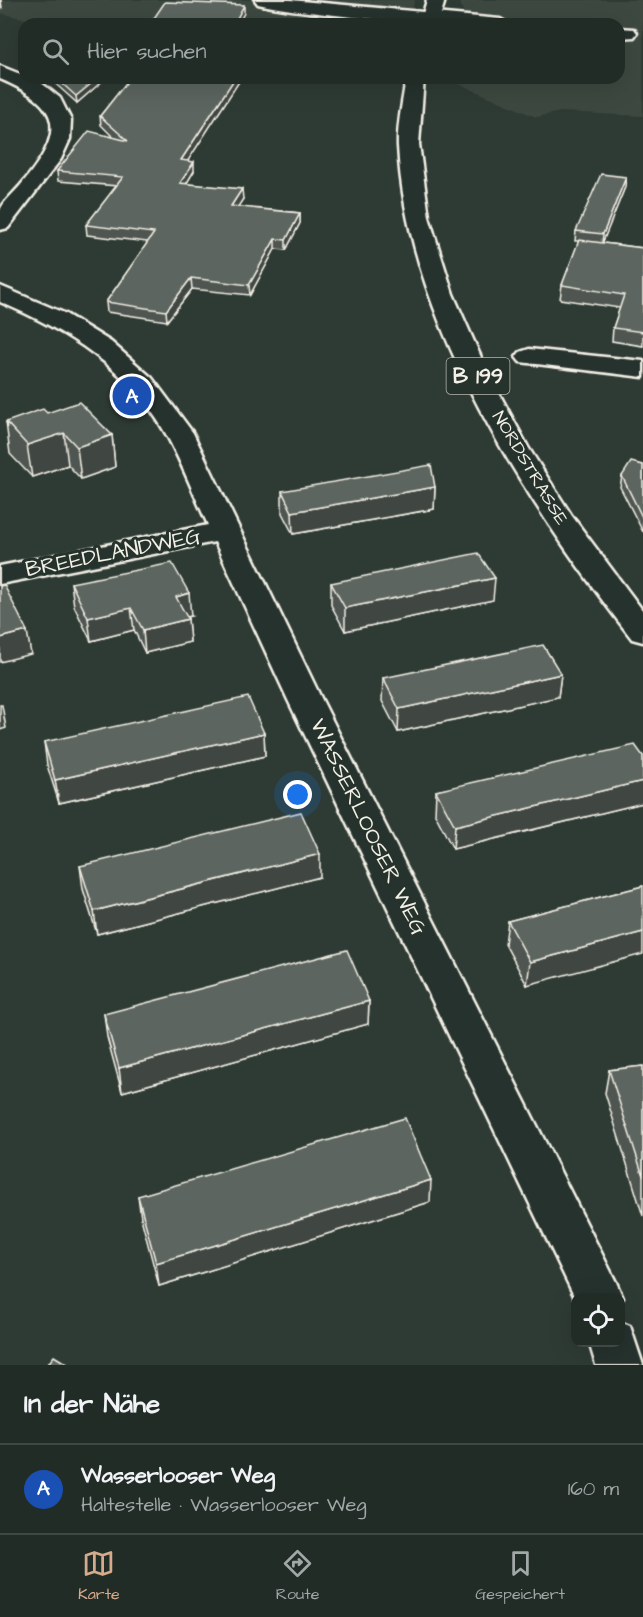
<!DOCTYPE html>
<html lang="de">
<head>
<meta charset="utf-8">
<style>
  :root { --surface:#222c27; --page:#2a342f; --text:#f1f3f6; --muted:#a2a7a7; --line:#3f4844; --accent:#d6ab8b }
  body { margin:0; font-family:"Architects Daughter",sans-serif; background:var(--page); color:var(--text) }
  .controls { position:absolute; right:18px; bottom:18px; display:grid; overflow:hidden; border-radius:12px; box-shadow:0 6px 24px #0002 }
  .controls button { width:54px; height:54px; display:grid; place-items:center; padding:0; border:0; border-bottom:2px solid var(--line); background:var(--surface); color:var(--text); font:30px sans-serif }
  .you { position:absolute; left:298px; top:795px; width:21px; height:21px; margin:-15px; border:4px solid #fff; border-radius:50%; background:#1a73e8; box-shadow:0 0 0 9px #1a73e833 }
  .badge { display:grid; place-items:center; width:39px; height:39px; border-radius:50%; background:var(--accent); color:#fff; font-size:20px; font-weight:700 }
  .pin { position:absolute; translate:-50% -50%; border:3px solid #fff; box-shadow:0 2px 6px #0006 }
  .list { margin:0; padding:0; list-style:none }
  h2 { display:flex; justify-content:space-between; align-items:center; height:78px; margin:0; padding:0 24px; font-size:26px }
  h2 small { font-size:20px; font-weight:400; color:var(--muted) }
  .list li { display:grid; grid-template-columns:39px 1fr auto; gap:18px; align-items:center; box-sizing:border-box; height:90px; padding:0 24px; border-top:2px solid var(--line) }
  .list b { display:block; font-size:22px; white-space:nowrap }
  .list p { margin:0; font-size:20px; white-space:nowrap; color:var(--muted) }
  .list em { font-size:20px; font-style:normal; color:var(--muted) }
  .icon { flex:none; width:33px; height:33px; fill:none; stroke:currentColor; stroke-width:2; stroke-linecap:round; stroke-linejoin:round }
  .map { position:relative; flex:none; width:643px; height:1365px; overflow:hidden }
  .search { position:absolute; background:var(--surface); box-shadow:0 6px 24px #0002; left:18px; right:18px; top:18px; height:66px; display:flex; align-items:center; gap:15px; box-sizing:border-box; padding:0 21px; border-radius:18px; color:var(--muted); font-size:22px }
  .sheet { height:168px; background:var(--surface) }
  nav { display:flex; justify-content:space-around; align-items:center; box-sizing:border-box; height:84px; border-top:2px solid var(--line); background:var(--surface); font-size:16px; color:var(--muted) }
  nav a { display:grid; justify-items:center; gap:3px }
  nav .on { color:var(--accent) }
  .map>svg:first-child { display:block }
  .built { fill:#3c4841 }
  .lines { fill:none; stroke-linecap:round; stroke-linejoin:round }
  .minor-casing { stroke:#f4f1e8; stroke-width:5 }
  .major-casing { stroke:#f4f1e8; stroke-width:5 }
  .minor { fill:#26332d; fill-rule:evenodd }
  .major { fill:#26332d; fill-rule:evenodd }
  .wall { fill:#4f5751; stroke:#f4f1e8; stroke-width:1.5 }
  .shaded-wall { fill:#404742; stroke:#f4f1e8; stroke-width:1.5 }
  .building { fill:#5c655e; stroke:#f4f1e8; stroke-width:1.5 }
  .labels { text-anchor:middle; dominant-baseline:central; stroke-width:6; stroke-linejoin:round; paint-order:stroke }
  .far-street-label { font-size:18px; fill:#f4f1e8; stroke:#26332d }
  .shield { fill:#26332d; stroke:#b6b8b0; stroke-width:1.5 }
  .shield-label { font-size:21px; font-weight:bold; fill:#f4f1e8 }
  .street-label { font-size:22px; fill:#f4f1e8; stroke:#26332d }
</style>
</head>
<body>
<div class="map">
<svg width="643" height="1365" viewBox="0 0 643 1365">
  <rect width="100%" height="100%" fill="#2e3b34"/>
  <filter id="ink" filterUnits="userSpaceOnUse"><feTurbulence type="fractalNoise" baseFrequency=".0167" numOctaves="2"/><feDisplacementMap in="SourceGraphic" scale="12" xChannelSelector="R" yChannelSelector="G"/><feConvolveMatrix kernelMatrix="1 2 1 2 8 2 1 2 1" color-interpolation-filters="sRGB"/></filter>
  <g filter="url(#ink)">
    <g class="built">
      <path d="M0 0H415L407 24H48L0 13Z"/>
      <path d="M459 0H643V116L561 112 536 117 445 78H619V24H459L463 11Z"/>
    </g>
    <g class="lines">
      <g class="minor-casing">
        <g id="minor">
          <path d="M255 0H290L500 19 509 24C450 24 393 22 335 15 309 12 283 10 258 4Z"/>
          <path d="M619 28 634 29 637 33 634 37 619 38Z"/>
          <path d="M0 66 40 82 60 98 71 120 70 139 61 159 8 228 0 230C0 224 0 217 0 211 2 203 14 193 20 186 64 134 66 107 0 79Z"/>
          <path d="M0 286 64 313 111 342 152 378 193 433 322 700 616 1282 623 1298 620 1303V1298H576V1300L288 700 215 542 0 584V566L208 525C194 495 182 463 166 434 130 369 66 330 0 302Z"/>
          <path d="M529 349 643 361V377L520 362 516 357 520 352Z"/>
          <path d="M620 1322 630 1326 643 1365H596L589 1342H620Z"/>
        </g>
      </g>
      <g class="major-casing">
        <g id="major">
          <path d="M427 0H445L438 24H420Z"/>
          <path d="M406 78H424L419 144 429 217 453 294 487 371 528 447 572 516 643 611V642L632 639C527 504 407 321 398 146 397 124 403 100 406 78Z"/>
        </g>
      </g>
      <use href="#minor" class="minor"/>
      <use href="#major" class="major"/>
    </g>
    <g class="wall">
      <path d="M49 78H106L77 103Z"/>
      <path d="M130 78H240V80L187 161 194 171 186 184 243 199 237 207 300 213V223L286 250 275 249 250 295 192 289 167 321 107 312 106 302 148 242 87 235 86 225 117 186 58 181 57 171 114 138 101 125 100 116Z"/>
      <path d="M625 187 602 243 643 248V346L612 341 613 328 620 308 560 299 562 285 579 241H575L576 231Z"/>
      <path d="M47 413 112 435 115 467 81 479 68 465 32 477 10 454 6 422Z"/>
      <path d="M643 465V532L620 487 622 476Z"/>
      <path d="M435 487 434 509 293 534 282 513V491Z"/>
      <path d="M71 583 191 616 187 617 188 619 190 642 145 653 134 630 91 641 74 606Z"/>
      <path d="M331 583 493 600 345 631 331 605Z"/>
      <path d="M561 674 558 697 398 732 382 701 383 678Z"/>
      <path d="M264 733 265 756 59 803 47 765 44 742Z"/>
      <path d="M643 756V803L453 849 435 814 436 791Z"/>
      <path d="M80 866 320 877 97 934 83 889Z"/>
      <path d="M643 886 527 985 505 944 508 921Z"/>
      <path d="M369 1001 368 1024 122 1092 107 1037 104 1014Z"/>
      <path d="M643 1066V1216L605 1093 609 1070Z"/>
      <path d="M138 1196 430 1202 159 1286 141 1218Z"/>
    </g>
    <g class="shaded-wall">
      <path d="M0 0H1L2 8 0 9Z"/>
      <path d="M244 5V13L238 24H234Z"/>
      <path d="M98 78H106L77 103 76 96Z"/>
      <path d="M235 78H240V80L182 170 181 160Z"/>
      <path d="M194 162V171L181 193 180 183Z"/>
      <path d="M626 177 625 187 602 244 603 234Z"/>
      <path d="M242 189 243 199 232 216 231 206Z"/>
      <path d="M300 213V223L286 250V240Z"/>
      <path d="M275 239V249L250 295 249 285Z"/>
      <path d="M191 278 192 289 167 321 166 311Z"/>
      <path d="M64 433 68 465 32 477 27 445Z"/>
      <path d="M112 435 115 467 81 479 77 447Z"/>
      <path d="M435 487 434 509 293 534 292 512Z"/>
      <path d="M495 578 493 600 345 631V608Z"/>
      <path d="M189 593 191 616 177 619 176 597Z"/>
      <path d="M131 608 134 630 91 641 88 618Z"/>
      <path d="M188 619 190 642 145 653 143 630Z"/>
      <path d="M27 631 31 654 0 662V638Z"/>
      <path d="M561 674 558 697 398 732 399 709Z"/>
      <path d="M0 705H2L6 728 0 730Z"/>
      <path d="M264 733 265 756 59 803 55 780Z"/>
      <path d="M643 781V803L453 849 455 826Z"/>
      <path d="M320 854V877L97 934 94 911Z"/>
      <path d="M643 932V954L527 985 530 962Z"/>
      <path d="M369 1001 368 1024 122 1092 119 1068Z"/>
      <path d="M431 1180 430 1202 159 1286 156 1263Z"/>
    </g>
    <g class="building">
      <path d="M165 2 244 5 234 24H150Z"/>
      <path d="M56 78H98L76 96Z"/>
      <path d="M130 78H235L181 160 194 162 180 183 242 189 231 206 300 213 286 240 275 239 249 285 191 278 166 311 106 302 154 233 86 225 123 177 57 171 89 131 128 141 100 116Z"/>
      <path d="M601 174 626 177 603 234 576 231Z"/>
      <path d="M579 240 643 248V332L613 328 624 295 562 285Z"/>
      <path d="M79 402 112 435 77 447 64 433 27 445 6 422 43 409 47 413Z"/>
      <path d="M631 462 643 465V519L622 476Z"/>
      <path d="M431 465 435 487 292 512 282 491Z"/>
      <path d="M478 553 495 578 345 608 331 583Z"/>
      <path d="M172 563 189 593 176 597 188 619 143 630 131 608 88 618 71 583Z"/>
      <path d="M4 585 27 631 0 638V586Z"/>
      <path d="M543 645 561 674 399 709 383 678Z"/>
      <path d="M248 697 264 733 55 780 44 742Z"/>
      <path d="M635 745 643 756V781L455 826 436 791Z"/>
      <path d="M301 812 320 854 94 911 80 866Z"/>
      <path d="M643 886V932L530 962 508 921Z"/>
      <path d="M347 950 369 1001 119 1068 104 1014Z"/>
      <path d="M643 1066V1176L609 1070Z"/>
      <path d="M405 1118 431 1180 156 1263 138 1196Z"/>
      <path d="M54 1356 69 1365H47Z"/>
    </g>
  </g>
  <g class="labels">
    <g class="far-street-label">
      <text transform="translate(530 468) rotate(59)">NORDSTRASSE</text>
    </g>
    <rect class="shield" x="446.5" y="358" width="63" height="36" rx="4.5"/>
    <g class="shield-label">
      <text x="478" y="376">B 199</text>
    </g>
    <g class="street-label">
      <text transform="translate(113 553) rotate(-11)">BREEDLANDWEG</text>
      <text transform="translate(368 827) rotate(64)">WASSERLOOSER WEG</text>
    </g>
  </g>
</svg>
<div class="controls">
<button><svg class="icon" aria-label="locate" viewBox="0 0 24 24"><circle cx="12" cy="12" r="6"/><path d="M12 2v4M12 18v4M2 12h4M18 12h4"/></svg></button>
</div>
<div class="you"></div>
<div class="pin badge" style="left:132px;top:396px;background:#1a4fb4">A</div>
<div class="search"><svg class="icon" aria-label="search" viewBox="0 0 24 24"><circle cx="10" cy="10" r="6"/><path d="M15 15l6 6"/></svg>Hier suchen</div>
</div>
<section class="sheet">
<h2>In der Nähe<small></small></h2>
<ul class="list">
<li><span class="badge" style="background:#1a4fb4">A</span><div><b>Wasserlooser Weg</b><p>Haltestelle · Wasserlooser Weg</p></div><em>160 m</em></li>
</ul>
</section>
<nav>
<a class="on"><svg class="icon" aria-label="map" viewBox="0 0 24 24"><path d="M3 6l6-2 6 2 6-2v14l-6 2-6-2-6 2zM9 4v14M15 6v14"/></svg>Karte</a>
<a><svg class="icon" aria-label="directions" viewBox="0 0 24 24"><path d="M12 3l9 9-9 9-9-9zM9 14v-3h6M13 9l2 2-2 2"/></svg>Route</a>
<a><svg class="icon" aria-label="saved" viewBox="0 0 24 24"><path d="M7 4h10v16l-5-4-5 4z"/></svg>Gespeichert</a>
</nav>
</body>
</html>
